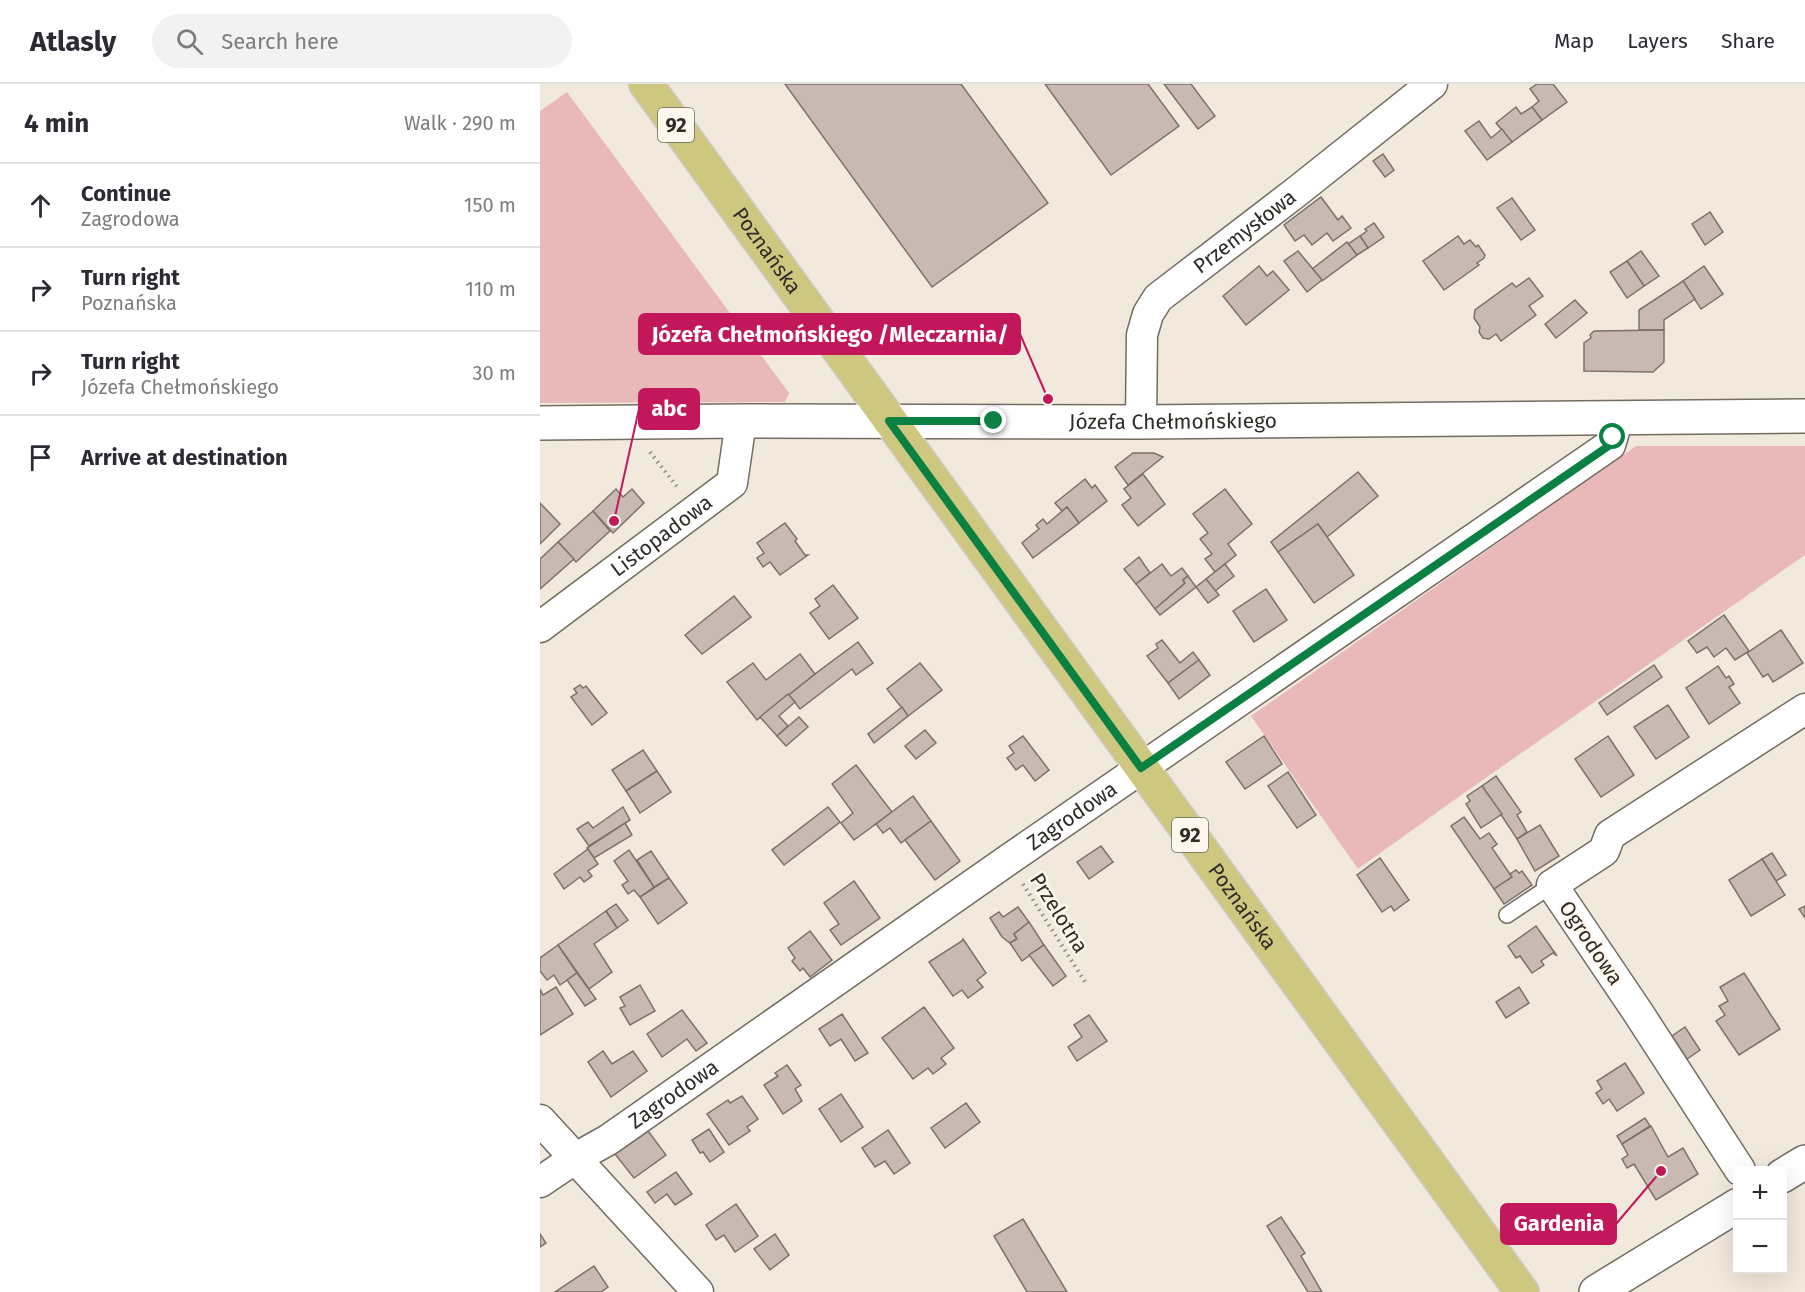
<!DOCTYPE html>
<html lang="en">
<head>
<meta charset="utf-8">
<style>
  :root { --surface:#fff; --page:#f2f2f3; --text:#2b2b33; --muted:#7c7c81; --line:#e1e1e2 }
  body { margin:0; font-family:"Fira Sans",sans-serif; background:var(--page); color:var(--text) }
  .controls { position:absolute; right:18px; bottom:18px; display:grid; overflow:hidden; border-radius:0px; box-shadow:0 6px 24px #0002 }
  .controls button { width:54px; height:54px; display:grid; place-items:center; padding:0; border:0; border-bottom:2px solid var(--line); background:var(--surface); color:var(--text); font:30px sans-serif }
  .stop { position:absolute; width:18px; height:18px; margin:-14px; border:4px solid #0b8043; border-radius:50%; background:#fff }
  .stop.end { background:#0b8043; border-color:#fff; box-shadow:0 2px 6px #0008 }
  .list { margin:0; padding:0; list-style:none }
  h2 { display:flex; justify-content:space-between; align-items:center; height:78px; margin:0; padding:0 24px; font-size:26px }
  h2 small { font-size:20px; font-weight:400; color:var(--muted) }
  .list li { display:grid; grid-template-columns:39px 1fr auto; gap:18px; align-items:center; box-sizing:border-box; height:84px; padding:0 24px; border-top:2px solid var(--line) }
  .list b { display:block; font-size:22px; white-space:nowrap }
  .list p { margin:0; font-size:20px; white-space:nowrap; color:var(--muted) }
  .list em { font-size:20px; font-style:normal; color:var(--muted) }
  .icon { flex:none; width:33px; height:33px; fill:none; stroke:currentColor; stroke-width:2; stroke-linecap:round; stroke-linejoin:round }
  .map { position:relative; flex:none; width:1265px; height:1208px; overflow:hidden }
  header { display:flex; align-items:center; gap:36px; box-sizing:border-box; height:84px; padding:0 30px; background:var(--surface); border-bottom:2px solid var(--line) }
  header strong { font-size:28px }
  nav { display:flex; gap:33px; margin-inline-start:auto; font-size:21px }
  .search { width:420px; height:54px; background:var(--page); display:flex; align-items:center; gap:15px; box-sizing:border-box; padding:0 21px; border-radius:33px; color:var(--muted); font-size:22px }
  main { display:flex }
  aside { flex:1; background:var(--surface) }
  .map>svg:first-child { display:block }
  .green { fill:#e9b8b9 }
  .building { fill:#c8bab3; stroke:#7e706a; stroke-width:1.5 }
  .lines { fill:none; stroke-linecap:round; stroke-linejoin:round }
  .lane-casing { stroke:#746c61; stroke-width:18 }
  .street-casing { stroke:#746c61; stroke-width:33 }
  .secondary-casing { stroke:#746c61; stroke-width:36 }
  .primary-casing { stroke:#cdcccb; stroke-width:36 }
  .path { stroke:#908981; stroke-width:4; stroke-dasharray:1.5 4.5; stroke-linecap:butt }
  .lane { stroke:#fff; stroke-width:15 }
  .street { stroke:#fff; stroke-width:30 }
  .secondary { stroke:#fff; stroke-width:33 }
  .primary { stroke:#cec77f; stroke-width:33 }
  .route { stroke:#0b8043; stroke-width:8 }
  .labels { text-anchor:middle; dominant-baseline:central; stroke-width:5; stroke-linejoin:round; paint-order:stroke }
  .shield { fill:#fef7ed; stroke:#6d6862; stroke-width:1.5 }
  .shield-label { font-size:20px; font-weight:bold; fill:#2f2b27 }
  .street-label { font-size:21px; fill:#2f2b27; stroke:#fef7ed }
  .leader { fill:none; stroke:#c2185b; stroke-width:2 }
  .callout-dot { fill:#c2185b; stroke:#fef7ed; stroke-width:2 }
  .callout { fill:#c2185b; stroke:#c2185b; stroke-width:2 }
  .callout-label { font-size:22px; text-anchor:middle; font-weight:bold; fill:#fff }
</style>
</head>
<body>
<header>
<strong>Atlasly</strong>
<div class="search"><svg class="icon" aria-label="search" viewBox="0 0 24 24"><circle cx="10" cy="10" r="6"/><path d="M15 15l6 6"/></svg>Search here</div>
<nav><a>Map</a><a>Layers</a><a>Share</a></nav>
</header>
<main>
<aside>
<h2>4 min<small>Walk · 290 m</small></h2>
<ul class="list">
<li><svg class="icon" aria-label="ahead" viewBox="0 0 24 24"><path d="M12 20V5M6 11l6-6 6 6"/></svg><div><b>Continue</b><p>Zagrodowa</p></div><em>150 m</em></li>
<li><svg class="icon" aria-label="right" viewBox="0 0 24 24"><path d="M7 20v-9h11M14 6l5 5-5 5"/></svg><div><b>Turn right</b><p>Poznańska</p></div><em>110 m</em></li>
<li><svg class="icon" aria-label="right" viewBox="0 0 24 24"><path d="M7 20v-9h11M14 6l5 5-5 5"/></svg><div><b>Turn right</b><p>Józefa Chełmońskiego</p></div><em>30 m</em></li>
<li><svg class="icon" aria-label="arrive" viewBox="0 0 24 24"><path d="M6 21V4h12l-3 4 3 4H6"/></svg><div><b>Arrive at destination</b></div></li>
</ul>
</aside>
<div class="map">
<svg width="1265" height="1208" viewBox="0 0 1265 1208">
  <rect width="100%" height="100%" fill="#f2e9dd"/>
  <g class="green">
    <path d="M27 8 249 309 245 318 0 319V27Z"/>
    <path d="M1096 362H1265V471L917 714 818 785 711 632Z"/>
  </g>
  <g class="building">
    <path d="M245 0H421L508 119 392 203Z"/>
    <path d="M505 0H608L639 42 571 91Z"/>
    <path d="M624 0H651L675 32 658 45Z"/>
    <path d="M997 0H1013L1027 18 1002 36 992 23 999 17 990 5Z"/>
    <path d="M976 23 981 30 992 23 1002 36 972 58 956 39Z"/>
    <path d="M939 37 951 54 962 45 972 58 947 76 925 47Z"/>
    <path d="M843 70 854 86 845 93 833 77Z"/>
    <path d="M781 113 798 136 802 132 811 144 793 157 787 149 772 161 764 151 755 157 744 141Z"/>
    <path d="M972 114 995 146 981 156 957 124Z"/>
    <path d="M1170 128 1183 148 1165 161 1152 140Z"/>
    <path d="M834 139 844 153 828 164 820 152 827 147 825 145Z"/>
    <path d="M820 152 828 164 817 171 808 160Z"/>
    <path d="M918 152 924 160 930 156 936 163 938 161 945 171 944 174 937 179 939 181 904 206 883 177Z"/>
    <path d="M807 158 817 171 782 197 772 185Z"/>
    <path d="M758 167 782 196 767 208 744 177Z"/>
    <path d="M1101 167 1119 192 1104 202 1087 177Z"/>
    <path d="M1087 177 1104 202 1087 214 1070 188Z"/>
    <path d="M719 182 727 192 733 187 749 206 706 241 683 212Z"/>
    <path d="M1164 182 1183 210 1161 225 1143 197Z"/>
    <path d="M989 194 1003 212 989 222 996 231 961 257 956 250 949 255 943 254 939 248 940 243 934 234 935 226 972 199 976 203Z"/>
    <path d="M1143 197 1155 215 1124 236V246H1099V226Z"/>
    <path d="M1035 216 1047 229 1016 254 1005 240Z"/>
    <path d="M1124 246V278L1113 288 1044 287V259L1051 254 1050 251 1054 247Z"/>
    <path d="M593 369H614L623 373 588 401 575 383Z"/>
    <path d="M818 388 838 412 787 453 778 440 738 468 731 458Z"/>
    <path d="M603 390 625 420 598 442 582 421 591 414 584 405Z"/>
    <path d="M545 395 552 404 555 401 567 417 539 439 527 423 522 427 515 419Z"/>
    <path d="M76 405 83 413 92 405 104 419 73 449 53 427Z"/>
    <path d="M685 405 712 440 688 460 696 471 675 488 665 475 672 470 660 455 668 449 653 430Z"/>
    <path d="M0 419 20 440 0 460Z"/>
    <path d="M527 423 539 439 493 474 482 459 499 445 496 441 503 435 507 440Z"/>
    <path d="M53 427 70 447 36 478 18 458Z"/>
    <path d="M245 439 257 455 255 457 265 471H268L240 491 230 478 223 483 217 474 224 469 217 459Z"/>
    <path d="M778 440 814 491 774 519 738 468Z"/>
    <path d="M18 458 34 475 0 505V475Z"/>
    <path d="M599 473 610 489 596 500 584 485Z"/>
    <path d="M622 480 631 492 642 484 648 492 643 496 645 499 615 525 596 500Z"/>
    <path d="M685 480 694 492 675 507 666 495Z"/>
    <path d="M648 492 656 503 620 531 615 525 645 499 643 496Z"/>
    <path d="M666 495 679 511 668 519 656 503Z"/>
    <path d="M293 501 318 534 289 555 270 529 280 522 275 515Z"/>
    <path d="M726 505 747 536 714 558 693 527Z"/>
    <path d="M194 512 211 533 162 570 145 551Z"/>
    <path d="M1184 531 1209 567 1195 576 1186 564 1174 573 1167 563 1157 569 1148 557Z"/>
    <path d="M1241 546 1263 579 1233 598 1228 590 1223 593 1207 569Z"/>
    <path d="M622 556 640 579 653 568 659 576 628 599 607 572 618 564 616 560Z"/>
    <path d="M318 558 333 579 316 591 312 585 260 625 248 610Z"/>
    <path d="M260 570 275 590 217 636 187 598 213 579 226 596Z"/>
    <path d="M659 576 670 591 639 615 628 599Z"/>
    <path d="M380 579 402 606 368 632 347 605Z"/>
    <path d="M1114 581 1122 593 1067 631 1059 619Z"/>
    <path d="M1178 582 1186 594 1189 592 1194 600 1189 603 1200 619 1169 640 1146 604Z"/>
    <path d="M40 601 43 604 46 602 67 629 52 641 31 613 37 609 34 605Z"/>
    <path d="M248 610 255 618 239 632 248 642 237 652 220 633Z"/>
    <path d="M1128 621 1149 653 1116 675 1094 643Z"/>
    <path d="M362 623 368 632 334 659 328 650Z"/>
    <path d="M259 633 268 643 246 662 237 652Z"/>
    <path d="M385 646 396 659 376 675 365 662Z"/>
    <path d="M483 652 509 686 495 697 483 681 476 686 467 674 474 669 469 662Z"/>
    <path d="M724 652 742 680 705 705 686 678Z"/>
    <path d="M1068 652 1094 691 1061 713 1035 675Z"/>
    <path d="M103 666 117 687 86 707 72 686Z"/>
    <path d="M316 681 352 728 314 756 301 739 313 729 292 700Z"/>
    <path d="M117 687 131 708 100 729 86 707Z"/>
    <path d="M748 688 776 731 757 744 728 702Z"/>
    <path d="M956 692 981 728 977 731 987 748 977 755 942 702Z"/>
    <path d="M942 702 962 730 941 744 926 720 930 717 927 712Z"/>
    <path d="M373 712 391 737 361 759 350 744 343 749 336 740Z"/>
    <path d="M83 723 90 736 49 762 37 745 48 738 53 744Z"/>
    <path d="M288 723 300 738 244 781 232 766Z"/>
    <path d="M924 733 940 755 949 749 957 760 952 764 972 793 954 805 911 742Z"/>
    <path d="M391 737 420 777 395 796 365 756Z"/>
    <path d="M85 739 92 751 54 774 47 764Z"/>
    <path d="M1000 741 1019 772 995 787 977 755Z"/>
    <path d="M561 762 573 778 549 795 537 778Z"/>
    <path d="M48 765 58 780 48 787 52 792 44 798 40 793 24 805 14 790Z"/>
    <path d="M89 766 114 803 100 813 94 806 88 810 82 801 88 797 74 777Z"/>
    <path d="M111 767 129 794 114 803 97 776Z"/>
    <path d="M1232 769 1246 791 1236 797 1222 775Z"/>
    <path d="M840 774 869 816 854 827 851 822 842 828 817 791Z"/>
    <path d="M1222 775 1245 811 1211 832 1189 796Z"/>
    <path d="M976 786 979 789 982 787 992 801 964 820 954 805 972 793 970 790Z"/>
    <path d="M129 794 147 819 118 840 100 813Z"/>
    <path d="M314 797 340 834 301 861 290 846 299 840 284 819Z"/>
    <path d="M76 820 88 836 77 844 66 827Z"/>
    <path d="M1265 822V834L1259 825Z"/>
    <path d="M478 823 489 838 474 850 477 855 470 859 462 853 450 834 459 828 463 833Z"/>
    <path d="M66 827 77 844 54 860 72 888 49 905 18 861Z"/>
    <path d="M489 838 504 861 482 877 470 859 477 855 474 850Z"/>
    <path d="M996 842 1017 872 1013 869 1001 877 1004 881 992 889 980 872 976 874 968 862Z"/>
    <path d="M270 847 292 876 270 893 263 884 260 887 252 877 255 874 248 864Z"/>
    <path d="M423 855 446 889 437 896 443 903 428 914 422 906 413 912 389 878 422 857Z"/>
    <path d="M18 861 37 889 20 901 14 891 7 896 0 887V874Z"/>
    <path d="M504 861 526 892 513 902 489 871Z"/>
    <path d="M37 889 56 915 45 922 27 896Z"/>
    <path d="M1204 889 1240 945 1199 971 1176 937 1185 931 1179 922 1188 917 1180 903Z"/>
    <path d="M100 901 115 927 90 941 80 924 85 922 80 913Z"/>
    <path d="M16 903 33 930 0 951V905L3 911Z"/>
    <path d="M979 903 989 919 966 934 956 918Z"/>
    <path d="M384 923 414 964 401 974 406 980 393 990 388 984 373 995 342 954Z"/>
    <path d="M142 926 167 959 156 967 147 955 122 973 107 950Z"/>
    <path d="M302 930 328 969 315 977 301 955 290 962 279 945Z"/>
    <path d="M549 931 567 957 537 977 528 963 542 953 534 941Z"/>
    <path d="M1145 943 1160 966 1147 975 1132 952Z"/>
    <path d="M63 967 72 980 93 967 107 987 71 1013 48 978Z"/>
    <path d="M1085 979 1104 1009 1077 1027 1069 1015 1063 1020 1056 1009 1062 1005 1057 997Z"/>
    <path d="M247 981 261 1001 255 1005 262 1017 243 1030 224 1001 238 992 235 989Z"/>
    <path d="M301 1010 323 1043 301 1058 279 1025Z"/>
    <path d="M202 1012 218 1035 207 1043 210 1047 189 1061 167 1030 188 1016 190 1019Z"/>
    <path d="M426 1019 440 1038 405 1064 391 1044Z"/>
    <path d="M1105 1034 1110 1042 1082 1060 1077 1052Z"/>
    <path d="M1111 1042 1128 1073 1143 1064 1158 1090 1116 1116 1094 1080 1087 1084 1082 1075 1088 1071 1082 1060Z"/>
    <path d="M169 1045 184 1068 170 1078 163 1068 160 1069 152 1056Z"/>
    <path d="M348 1046 370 1079 354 1090 345 1077 335 1083 322 1064Z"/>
    <path d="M108 1047 126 1071 94 1094 75 1070Z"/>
    <path d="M136 1088 152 1110 135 1121 127 1110 115 1119 107 1108Z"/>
    <path d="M196 1120 218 1152 195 1168 184 1151 176 1156 166 1141Z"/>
    <path d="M741 1133 765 1169 761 1172 782 1208H768L727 1142Z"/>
    <path d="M483 1135 527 1208H487L454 1152Z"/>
    <path d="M0 1150 6 1159 0 1163Z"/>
    <path d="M235 1150 249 1171 230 1186 214 1165Z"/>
    <path d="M54 1182 68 1203 61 1208H15Z"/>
  </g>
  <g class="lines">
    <g class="lane-casing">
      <path id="lane" d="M967 831 1012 801"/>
    </g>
    <g class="street-casing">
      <g id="street">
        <path id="s1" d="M601 338 602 251 608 230 618 214 755 109 892 0"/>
        <path id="s2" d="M0 543 192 399 201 337"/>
        <path d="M0 1036 158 1208"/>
        <path d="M1200 1086 1099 930 1012 801 1064 767 1070 751 1265 625"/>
        <path id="s3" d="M0 1098 34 1075 68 1056 468 776 1070 361 1078 334"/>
      </g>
    </g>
    <g class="secondary-casing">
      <g id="secondary">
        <path id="s4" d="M0 339 201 337 601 338 1265 332"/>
        <path d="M1242 1092 1265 1078"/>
        <path d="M1056 1208 1198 1121"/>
      </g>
    </g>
    <g class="primary-casing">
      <g id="primary">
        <path id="s5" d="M106 0 982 1208"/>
      </g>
    </g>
    <g class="path">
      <path d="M110 368 138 404"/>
      <path d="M483 800 545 898"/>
    </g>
    <use href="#lane" class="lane"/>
    <use href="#street" class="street"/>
    <use href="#secondary" class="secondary"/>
    <use href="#primary" class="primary"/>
  </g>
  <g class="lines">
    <path class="route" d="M454 337H349L601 684 1070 361 1073 353"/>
  </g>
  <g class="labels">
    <g class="shield">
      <rect x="118" y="24" width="36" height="34" rx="4.5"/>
      <rect x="632" y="734" width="36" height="34" rx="4.5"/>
    </g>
    <g class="shield-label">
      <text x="136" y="41">92</text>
      <text x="650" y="751">92</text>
    </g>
    <g class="street-label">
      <text stroke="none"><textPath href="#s1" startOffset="237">Przemysłowa</textPath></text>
      <text stroke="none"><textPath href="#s5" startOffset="206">Poznańska</textPath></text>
      <text stroke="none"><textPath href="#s4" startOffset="633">Józefa Chełmońskiego</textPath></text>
      <text stroke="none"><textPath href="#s2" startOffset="152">Listopadowa</textPath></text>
      <text stroke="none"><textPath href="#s3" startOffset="646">Zagrodowa</textPath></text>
      <text stroke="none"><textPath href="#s5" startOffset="1016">Poznańska</textPath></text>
      <text transform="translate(519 829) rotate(58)">Przelotna</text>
      <text transform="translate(1051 859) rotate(56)">Ogrodowa</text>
      <text stroke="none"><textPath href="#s3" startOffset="160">Zagrodowa</textPath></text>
    </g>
  </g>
  <path class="leader" d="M508 315L480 250M74 437L99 325M1121 1087L1076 1140"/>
  <g class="callout-dot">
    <circle cx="508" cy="315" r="6"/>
    <circle cx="74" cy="437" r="6"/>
    <circle cx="1121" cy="1087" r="6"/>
  </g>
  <g class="callout">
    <rect x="99" y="230" width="381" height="40" rx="6"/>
    <rect x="99" y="305" width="60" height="40" rx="6"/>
    <rect x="961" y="1120" width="115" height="40" rx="6"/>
  </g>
  <g class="callout-label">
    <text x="290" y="258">Józefa Chełmońskiego /Mleczarnia/</text>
    <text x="129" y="332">abc</text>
    <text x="1019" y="1147">Gardenia</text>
  </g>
</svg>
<div class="controls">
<button>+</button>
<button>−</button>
</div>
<div class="stop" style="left:1073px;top:353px"></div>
<div class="stop end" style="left:454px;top:337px"></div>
</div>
</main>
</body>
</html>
